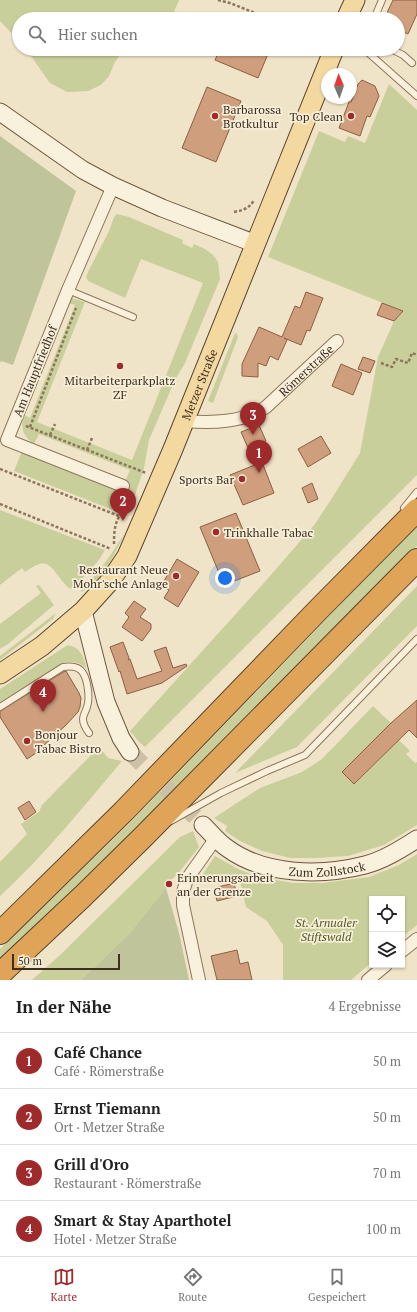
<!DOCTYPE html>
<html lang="de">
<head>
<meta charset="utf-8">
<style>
  :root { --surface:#fff; --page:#f2f2f2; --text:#222; --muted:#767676; --line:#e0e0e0; --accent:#9e2a2b }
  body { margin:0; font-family:"PT Serif",serif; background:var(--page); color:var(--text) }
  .controls { position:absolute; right:12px; bottom:12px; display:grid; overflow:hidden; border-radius:0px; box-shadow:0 1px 3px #0004 }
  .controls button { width:36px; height:36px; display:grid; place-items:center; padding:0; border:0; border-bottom:1px solid var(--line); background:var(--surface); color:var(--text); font:20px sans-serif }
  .compass { position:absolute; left:321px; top:68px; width:36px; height:36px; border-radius:50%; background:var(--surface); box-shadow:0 1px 3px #0004; rotate:358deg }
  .scale { position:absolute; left:12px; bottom:10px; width:108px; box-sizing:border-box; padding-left:4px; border:2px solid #3d2e20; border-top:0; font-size:11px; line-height:14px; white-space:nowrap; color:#3d2e20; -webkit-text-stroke:3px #f7eed8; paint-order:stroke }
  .you { position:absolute; left:225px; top:578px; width:14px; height:14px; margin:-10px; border:3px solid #fff; border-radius:50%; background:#1a73e8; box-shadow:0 0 0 6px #1a73e833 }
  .badge { display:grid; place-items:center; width:26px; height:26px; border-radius:50%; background:var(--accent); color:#fff; font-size:13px; font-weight:700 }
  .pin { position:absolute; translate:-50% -33px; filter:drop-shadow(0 1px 2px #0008) }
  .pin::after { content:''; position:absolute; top:21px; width:14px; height:12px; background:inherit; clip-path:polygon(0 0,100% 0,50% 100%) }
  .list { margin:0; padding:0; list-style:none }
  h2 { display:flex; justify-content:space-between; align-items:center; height:52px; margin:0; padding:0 16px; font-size:17px }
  h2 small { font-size:13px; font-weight:400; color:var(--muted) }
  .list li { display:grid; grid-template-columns:26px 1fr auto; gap:12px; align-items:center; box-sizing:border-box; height:56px; padding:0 16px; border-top:1px solid var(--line) }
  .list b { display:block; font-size:15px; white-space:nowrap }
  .list p { margin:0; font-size:13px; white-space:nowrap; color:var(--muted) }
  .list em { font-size:13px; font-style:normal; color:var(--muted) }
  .icon { flex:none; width:22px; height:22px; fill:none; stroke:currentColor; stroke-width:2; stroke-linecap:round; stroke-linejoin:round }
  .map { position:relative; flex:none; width:417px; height:980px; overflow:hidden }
  .search { position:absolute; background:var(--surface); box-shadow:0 1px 3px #0004; left:12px; right:12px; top:12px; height:44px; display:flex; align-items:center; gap:10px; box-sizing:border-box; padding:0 14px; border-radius:22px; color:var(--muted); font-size:15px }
  .sheet { height:276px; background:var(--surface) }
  nav { display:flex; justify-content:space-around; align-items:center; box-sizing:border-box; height:56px; border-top:1px solid var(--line); background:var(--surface); font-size:11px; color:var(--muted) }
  nav a { display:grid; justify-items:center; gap:2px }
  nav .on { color:var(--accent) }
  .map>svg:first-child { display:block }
  .green { fill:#c9cf9b }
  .cemetery { fill:#bfc49a }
  .building { fill:#cf9f7d; stroke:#8d5f41 }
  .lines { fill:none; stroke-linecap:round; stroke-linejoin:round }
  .secondary-tunnel { stroke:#ccc0a6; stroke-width:17; stroke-dasharray:17 8; stroke-linecap:butt }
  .lane-casing { stroke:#8d765c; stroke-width:8 }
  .street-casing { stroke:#8d765c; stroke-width:14 }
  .secondary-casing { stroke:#6f573f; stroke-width:19 }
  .primary-casing { stroke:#5b4430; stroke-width:21 }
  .highway-casing { stroke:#5b4430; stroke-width:24 }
  .path { stroke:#8d765c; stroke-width:2.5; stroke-dasharray:3 2; stroke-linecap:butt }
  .lane { stroke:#faf1dc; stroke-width:6 }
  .street { stroke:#faf1dc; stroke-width:12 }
  .secondary { stroke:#faf1dc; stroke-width:17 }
  .primary { stroke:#f3d9a0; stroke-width:19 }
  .highway { stroke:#e0a458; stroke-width:22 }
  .poi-dot { fill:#9e2a2b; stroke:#f7eed8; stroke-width:1.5 }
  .labels { text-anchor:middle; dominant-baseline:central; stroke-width:3.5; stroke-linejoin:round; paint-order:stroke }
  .poi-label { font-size:12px; fill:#3d2e20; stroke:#f7eed8; text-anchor:start }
  .street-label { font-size:12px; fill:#3d2e20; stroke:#f7eed8 }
  .park-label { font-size:12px; font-style:italic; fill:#4d5a26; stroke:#f7eed8 }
</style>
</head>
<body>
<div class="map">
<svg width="417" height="980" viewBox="0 0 417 980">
  <rect width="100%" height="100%" fill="#f0e4c8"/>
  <g class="green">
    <path d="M0 0H179L171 19H19V41L0 21Z"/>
    <path d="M26 49H124L115 62 109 76 101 85 88 91 67 92 50 83Z"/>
    <path d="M389 84 417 110V475L145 747 140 743 130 731 270 576 315 524 332 498 360 453 378 357 394 321 403 311 268 257 319 131 345 142 348 136 365 143Z"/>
    <path d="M117 214 129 217 183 240 182 243 192 248 194 244 205 249 213 255 218 262 220 279 185 363 175 380 149 440 144 468 135 495 118 512 14 471 24 446 123 486 130 470 39 434 34 444C23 436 20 429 24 415L30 418 75 305 68 303 72 298 85 302 37 422 132 460 203 283 141 259 125 298 88 281 86 277 88 272 109 231 114 217Z"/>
    <path d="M235 333 237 334 238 337 213 403 208 401Z"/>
    <path d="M0 510 105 550 99 560 73 589C68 589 67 586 63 582 49 564 47 556 25 572L22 568 0 585Z"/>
    <path d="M417 525V546L134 832 0 961V949L127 826Z"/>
    <path d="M124 534C117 550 99 589 80 592 98 574 111 555 124 534Z"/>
    <path d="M38 585 40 586 54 605 8 644 0 649V624L41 593 36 586Z"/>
    <path d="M417 586V626L297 747 235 773Z"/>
    <path d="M56 613 53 619 0 660V656Z"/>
    <path d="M68 645C82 648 83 657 87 669 80 662 72 660 63 663L0 702V689L63 648Z"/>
    <path d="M373 706 391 723 342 772 354 784 399 740 410 751 406 754 415 763 417 762V825L384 845 348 856 316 858H290L262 851 240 841 225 831 227 826 214 818 260 788 302 772 322 759Z"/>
    <path d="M99 747 108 758 122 761C83 807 45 855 0 896V862L27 834 21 824 39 812 42 805Z"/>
    <path d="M193 831 199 847 177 875 167 883 166 888 129 934 83 978 81 980H32L59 956 180 837Z"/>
    <path d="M417 854V925L402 937V899H372V962L351 980H283V945L267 921 246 907 239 877 197 883 215 856 238 869 260 877 293 883H322L369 877 399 865Z"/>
  </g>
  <g class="cemetery">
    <path d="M0 136 76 191 13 365 1 361 0 363Z"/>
    <path d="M166 888 179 933 189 980H81L129 934Z"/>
  </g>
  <g class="building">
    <path d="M393 0H417V14L408 34 398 29V19H384Z"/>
    <path d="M220 49H270L258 78 215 60Z"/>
    <path d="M362 80 375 86 379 96 370 117 367 116 360 136 339 128 349 102H351L358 84Z"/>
    <path d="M207 87 241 101 216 162 182 148Z"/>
    <path d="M306 292 323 298 310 331 307 330 301 345 284 338 287 340 278 360 270 356 266 366 258 363V377L242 376V364L259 327 282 337 295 306 300 308Z"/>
    <path d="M382 303 403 311 394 321 377 315Z"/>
    <path d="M363 357 375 361 370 373 358 369Z"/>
    <path d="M341 364 362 373 353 395 332 386Z"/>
    <path d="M259 425 266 441 248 448 241 432Z"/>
    <path d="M321 436 331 453 308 467 298 449Z"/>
    <path d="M262 462 274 493 243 505 230 475Z"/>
    <path d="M312 483 318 499 308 503 302 488Z"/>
    <path d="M236 513 260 571 224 585 200 527Z"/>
    <path d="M177 559 199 572 178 607 164 598 169 590 161 586Z"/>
    <path d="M134 601 146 609 140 617 151 624V629L142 641 122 627 129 617 125 613Z"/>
    <path d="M123 642 129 658 128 660 130 659 137 679 162 671 154 651 166 647 173 668 186 664 187 666 162 683 127 694 120 671 119 672 110 647Z"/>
    <path d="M65 671H66L79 693 81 698 80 707 78 712 65 726 41 748 42 749 27 759 0 717V711Z"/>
    <path d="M417 700V738L409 730 354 784 342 772 391 723Z"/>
    <path d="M29 801 36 812 25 820 18 808Z"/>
    <path d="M234 883 237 896 217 901 214 888Z"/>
    <path d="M237 950 240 964 248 962 252 980H217L211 956Z"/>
  </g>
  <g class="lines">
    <path class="secondary-tunnel" d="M130 752 203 825"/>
    <g class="lane-casing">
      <g id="lane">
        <path d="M374 19 382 0"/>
        <path d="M364 49 417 96"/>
        <path d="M391 49 403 55 412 63"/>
        <path d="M68 290 133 317"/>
        <path d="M404 508 417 492"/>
        <path d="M0 707 63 667C70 666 79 666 83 673 88 681 90 699 87 707 86 711 83 715 83 719 83 724 86 729 89 733"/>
        <path d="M171 821 221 793 267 771 305 755 417 639"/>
      </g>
    </g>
    <g class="street-casing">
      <g id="street">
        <path d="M113 186 68 290 7 440 123 486"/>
        <path id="s1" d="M184 421C211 423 243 423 266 407L337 341"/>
        <path d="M402 951 417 939"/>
        <path d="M199 980 183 905V892L187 879 216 838"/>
        <path d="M368 980 386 965"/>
      </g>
    </g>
    <g class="secondary-casing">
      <g id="secondary">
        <path d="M0 112 83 170 113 186 162 208 256 244"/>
        <path d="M83 611 106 702 121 738 130 752"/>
        <path id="s2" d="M203 825C211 833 218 842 227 848 265 876 322 876 365 865 384 860 401 849 417 839"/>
      </g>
    </g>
    <g class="primary-casing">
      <g id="primary">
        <path d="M346 19 355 0"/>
        <path id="s3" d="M0 674 42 646 83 611 111 580 127 556 173 449 334 49"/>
      </g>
    </g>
    <g class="highway-casing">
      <g id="highway">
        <path d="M0 933 124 811 318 610 417 510"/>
        <path d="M0 974 83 896 142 838 417 560"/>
      </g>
    </g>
    <g class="path">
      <path d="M218 0 230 3 270 19"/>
      <path d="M234 212C243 210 249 209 254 200"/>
      <path d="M381 363 392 367 396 359 408 363 412 353 417 355"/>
      <path d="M26 426 146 473"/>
      <path d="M30 427 76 308"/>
      <path d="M50 435 55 424"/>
      <path d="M87 450 92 438"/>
      <path d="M0 469 119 516"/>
      <path d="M123 498 124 509"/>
      <path d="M0 504 111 549"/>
      <path d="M114 544C114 525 116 515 132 503"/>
    </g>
    <use href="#lane" class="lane"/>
    <use href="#street" class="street"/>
    <use href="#secondary" class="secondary"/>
    <use href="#primary" class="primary"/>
    <use href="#highway" class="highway"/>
  </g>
  <g class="poi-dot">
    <circle cx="215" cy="116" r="4"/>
    <circle cx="351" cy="116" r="4"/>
    <circle cx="120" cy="366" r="4"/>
    <circle cx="242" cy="479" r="4"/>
    <circle cx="216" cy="532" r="4"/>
    <circle cx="176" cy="576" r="4"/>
    <circle cx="27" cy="741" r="4"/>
    <circle cx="169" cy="884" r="4"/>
  </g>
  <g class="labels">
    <g class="poi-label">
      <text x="223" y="109">Barbarossa<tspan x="223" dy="14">Brotkultur</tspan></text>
      <text x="343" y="116" text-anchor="end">Top Clean</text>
      <text x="120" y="380" text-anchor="middle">Mitarbeiterparkplatz<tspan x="120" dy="14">ZF</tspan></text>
      <text x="234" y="479" text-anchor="end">Sports Bar</text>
      <text x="224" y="532">Trinkhalle Tabac</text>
      <text x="168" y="569" text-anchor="end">Restaurant Neue<tspan x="168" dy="14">Mohr'sche Anlage</tspan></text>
      <text x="35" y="734">Bonjour<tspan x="35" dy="14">Tabac Bistro</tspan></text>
      <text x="177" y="877">Erinnerungsarbeit<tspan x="177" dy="14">an der Grenze</tspan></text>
    </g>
    <g class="street-label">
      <text stroke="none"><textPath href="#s1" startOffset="139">Römerstraße</textPath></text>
      <text transform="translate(35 371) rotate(-68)">Am Hauptfriedhof</text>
      <text stroke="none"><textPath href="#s3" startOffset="361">Metzer Straße</textPath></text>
      <text stroke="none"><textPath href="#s2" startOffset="138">Zum Zollstock</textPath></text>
    </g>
    <g class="park-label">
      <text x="326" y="922">St. Arnualer<tspan x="326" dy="14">Stiftswald</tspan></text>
    </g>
  </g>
</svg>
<div class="controls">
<button><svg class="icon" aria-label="locate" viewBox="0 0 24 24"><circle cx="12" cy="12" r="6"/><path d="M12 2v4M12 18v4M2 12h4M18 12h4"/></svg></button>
<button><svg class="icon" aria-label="layers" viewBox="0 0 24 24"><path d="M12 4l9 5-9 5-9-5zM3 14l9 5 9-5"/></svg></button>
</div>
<svg class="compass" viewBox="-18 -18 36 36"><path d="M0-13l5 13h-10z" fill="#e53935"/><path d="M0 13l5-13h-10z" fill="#767676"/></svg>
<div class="scale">50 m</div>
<div class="you"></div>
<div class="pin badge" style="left:259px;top:473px">1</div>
<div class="pin badge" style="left:123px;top:521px">2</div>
<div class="pin badge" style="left:253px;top:435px">3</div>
<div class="pin badge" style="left:43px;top:712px">4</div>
<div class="search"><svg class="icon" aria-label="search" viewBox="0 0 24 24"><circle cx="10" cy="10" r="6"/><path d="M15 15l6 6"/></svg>Hier suchen</div>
</div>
<section class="sheet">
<h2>In der Nähe<small>4 Ergebnisse</small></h2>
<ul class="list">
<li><span class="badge">1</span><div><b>Café Chance</b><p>Café · Römerstraße</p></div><em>50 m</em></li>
<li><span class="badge">2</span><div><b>Ernst Tiemann</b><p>Ort · Metzer Straße</p></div><em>50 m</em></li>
<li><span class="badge">3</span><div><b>Grill d'Oro</b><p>Restaurant · Römerstraße</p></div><em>70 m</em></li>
<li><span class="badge">4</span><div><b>Smart &amp; Stay Aparthotel</b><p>Hotel · Metzer Straße</p></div><em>100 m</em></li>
</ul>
</section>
<nav>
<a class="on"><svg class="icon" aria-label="map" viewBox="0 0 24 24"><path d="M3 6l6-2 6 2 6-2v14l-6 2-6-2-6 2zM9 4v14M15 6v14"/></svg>Karte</a>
<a><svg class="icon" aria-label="directions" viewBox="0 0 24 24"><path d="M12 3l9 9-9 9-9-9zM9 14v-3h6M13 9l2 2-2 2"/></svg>Route</a>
<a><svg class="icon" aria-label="saved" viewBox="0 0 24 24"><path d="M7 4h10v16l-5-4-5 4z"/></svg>Gespeichert</a>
</nav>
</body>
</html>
